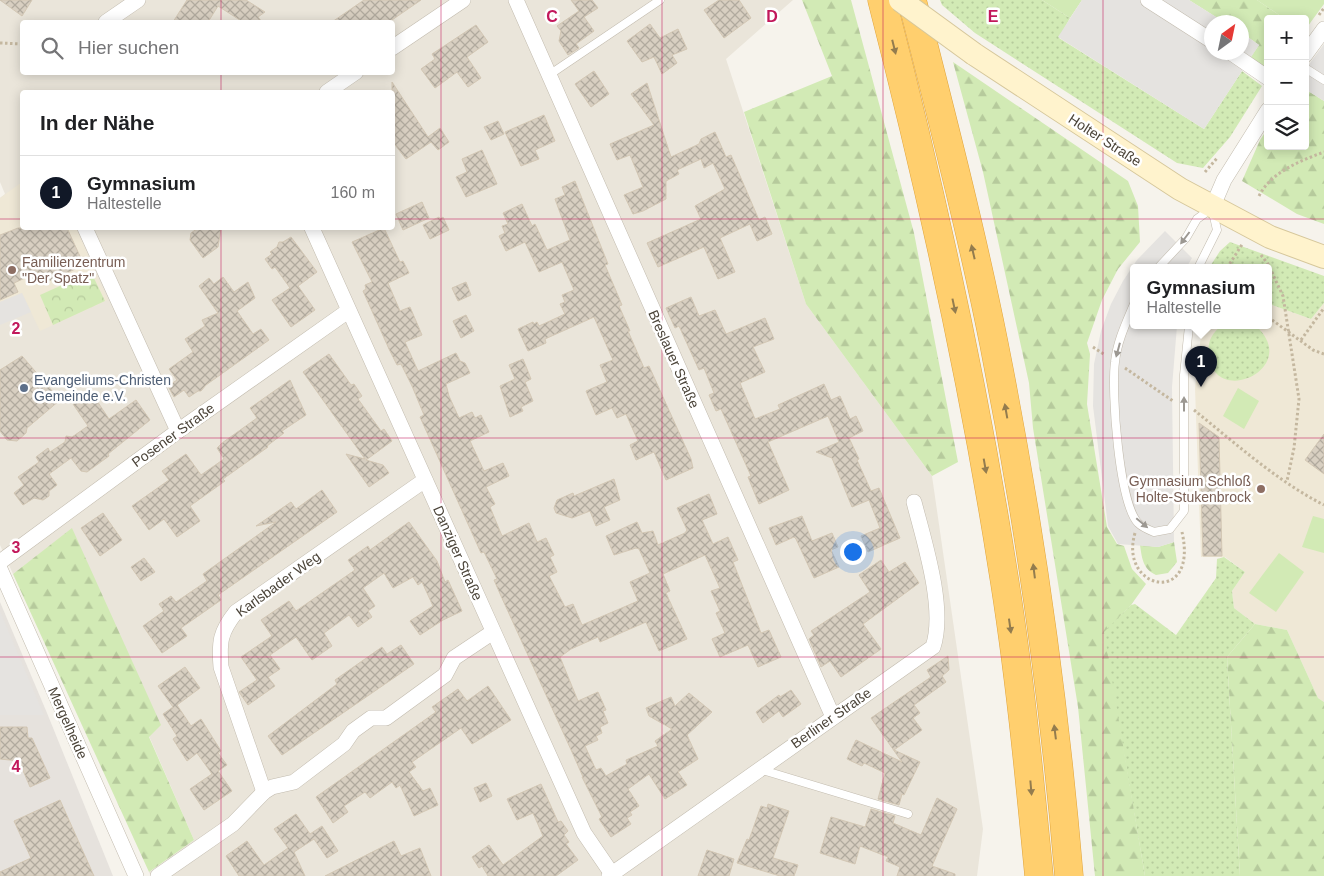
<!DOCTYPE html>
<html lang="de">
<head>
<meta charset="utf-8">
<style>
  :root { --surface:#fff; --page:#f2f2f2; --text:#202124; --muted:#757577; --line:#e0e0e0; --accent:#111827 }
  body { margin:0; font-family:Arial,sans-serif; background:var(--page); color:var(--text) }
  .controls { position:absolute; right:15px; top:15px; display:grid; overflow:hidden; border-radius:5px; box-shadow:0 2px 12px #0003 }
  .controls button { width:45px; height:45px; display:grid; place-items:center; padding:0; border:0; border-bottom:1px solid var(--line); background:var(--surface); color:var(--text); font:25px sans-serif }
  .compass { position:absolute; left:1204px; top:15px; width:45px; height:45px; border-radius:50%; background:var(--surface); box-shadow:0 2px 12px #0003; rotate:33deg }
  .you { position:absolute; left:852px; top:551px; width:18px; height:18px; margin:-12px; border:4px solid #fff; border-radius:50%; background:#1a73e8; box-shadow:0 0 0 8px #1a73e833 }
  .badge { display:grid; place-items:center; width:32px; height:32px; border-radius:50%; background:var(--accent); color:#fff; font-size:16px; font-weight:700 }
  .pin { position:absolute; translate:-50% -41px; filter:drop-shadow(0 1px 2px #0008) }
  .pin::after { content:''; position:absolute; top:26px; width:18px; height:15px; background:inherit; clip-path:polygon(0 0,100% 0,50% 100%) }
  .popup { position:absolute; left:1130px; top:264px; width:142px; height:65px; box-sizing:border-box; display:grid; place-content:center; border-radius:5px; background:var(--surface); filter:drop-shadow(0 1px 4px #0005); font-size:16px; white-space:nowrap; color:var(--muted) }
  .popup b { font-size:19px; color:var(--text) }
  .popup::after { content:''; position:absolute; left:50%; top:100%; margin-left:-10px; border:10px solid transparent; border-top-color:var(--surface) }
  .list { margin:0; padding:0; list-style:none }
  h2 { display:flex; justify-content:space-between; align-items:center; height:65px; margin:0; padding:0 20px; font-size:21px }
  h2 small { font-size:16px; font-weight:400; color:var(--muted) }
  .list li { display:grid; grid-template-columns:32px 1fr auto; gap:15px; align-items:center; box-sizing:border-box; height:75px; padding:0 20px; border-top:1px solid var(--line) }
  .list b { display:block; font-size:19px; white-space:nowrap }
  .list p { margin:0; font-size:16px; white-space:nowrap; color:var(--muted) }
  .list em { font-size:16px; font-style:normal; color:var(--muted) }
  .icon { flex:none; width:28px; height:28px; fill:none; stroke:currentColor; stroke-width:2; stroke-linecap:round; stroke-linejoin:round }
  .map { position:relative; flex:none; width:1324px; height:876px; overflow:hidden }
  .search { position:absolute; background:var(--surface); box-shadow:0 2px 12px #0003; left:20px; top:20px; width:375px; height:55px; display:flex; align-items:center; gap:12px; box-sizing:border-box; padding:0 18px; border-radius:5px; color:var(--muted); font-size:19px }
  .panel { position:absolute; background:var(--surface); box-shadow:0 2px 12px #0003; left:20px; top:90px; width:375px; height:140px; border-radius:5px }
  .map>svg:first-child { display:block }
  .residential { fill:#eae5da; fill-rule:evenodd }
  .industrial { fill:#e6e2dd }
  .education { fill:#efe8d6 }
  .grass { fill:url(#grass-dots) }
  .forest { fill:url(#forest-firs) }
  .park { fill:url(#park-crowns) }
  .garden { fill:#d2eab5 }
  .parking { fill:#e5e3e0 }
  .building { fill:url(#building-cross-hatch); stroke:#d3c7b4 }
  .lines { fill:none; stroke-linecap:round; stroke-linejoin:round }
  .lane-casing { stroke:#c2bbae; stroke-width:9 }
  .street-casing { stroke:#c2bbae; stroke-width:16 }
  .secondary-casing { stroke:#d6c79b; stroke-width:24 }
  .highway-casing { stroke:#e0a43c; stroke-width:29 }
  .path { stroke:#c4b79f; stroke-width:3; stroke-dasharray:2.5 2.5; stroke-linecap:butt }
  .lane { stroke:#fff; stroke-width:8 }
  .street { stroke:#fff; stroke-width:15 }
  .secondary { stroke:#fff3cd; stroke-width:22 }
  .highway { stroke:#ffcf6e; stroke-width:28 }
  .secondary-bridge-casing { stroke:#d6c79b; stroke-width:24; stroke-linecap:butt }
  .secondary-bridge { stroke:#fff3cd; stroke-width:22 }
  .oneway { fill:#937c4e }
  .oneway2 { fill:#9c9892 }
  .grid { fill:none; stroke:#c2185b; stroke-width:1; stroke-opacity:0.55 }
  .education-dot { fill:#8d6e63; stroke:#fff; stroke-width:2 }
  .service-dot { fill:#5c6f8a; stroke:#fff; stroke-width:2 }
  .labels { text-anchor:middle; dominant-baseline:central; stroke-width:5; stroke-linejoin:round; paint-order:stroke }
  .street-label { font-size:14px; fill:#4b4439; stroke:#fff }
  .education-label { font-size:14px; fill:#785e54; stroke:#fff; text-anchor:start }
  .service-label { font-size:14px; fill:#4e5e75; stroke:#fff; text-anchor:start }
  .grid-label { font-size:16px; text-anchor:middle; font-weight:bold; fill:#c2185b; stroke:#fff; stroke-width:5; stroke-linejoin:round; paint-order:stroke }
</style>
</head>
<body>
<div class="map">
<svg width="1324" height="876" viewBox="0 0 1324 876">
  <defs>
    <pattern id="grass-dots" width="8" height="8" patternUnits="userSpaceOnUse" patternTransform="scale(1.25)"><rect width="8" height="8" fill="#d2eab5"/><path d="M2 2h.1M6 6h.1" fill="none" stroke="#b6ca9c" stroke-width="1.8" stroke-linecap="round"/></pattern>
    <pattern id="forest-firs" width="22" height="20" patternUnits="userSpaceOnUse" patternTransform="scale(1.25)"><rect width="22" height="20" fill="#d2eab5"/><path d="M5 1l3.5 6h-7zM16 11l3.5 6h-7z" fill="#b6ca9c"/></pattern>
    <pattern id="park-crowns" width="20" height="18" patternUnits="userSpaceOnUse" patternTransform="scale(1.25)"><rect width="20" height="18" fill="#d2eab5"/><path d="M2 6a3 3 0 1 1 6 0M12 15a3 3 0 1 1 6 0" fill="none" stroke="#b6ca9c"/></pattern>
    <pattern id="building-cross-hatch" width="8" height="8" patternUnits="userSpaceOnUse" patternTransform="scale(1.25)"><rect width="8" height="8" fill="#d8cfc1"/><path d="M0 0l8 8M0 8l8-8" fill="none" stroke="#b1aa9e"/></pattern>
  </defs>
  <rect width="100%" height="100%" fill="#f6f3ec"/>
  <path class="residential" d="M0 0H793L726 59 806 304 932 476 983 829 977 876H151L149 872 194 840 149 736 72 529 13 574 0 545V198L5 194 0 182ZM22 22H392V72H22ZM22 92H392V228H22Z"/>
  <path class="industrial" d="M0 602 47 713 113 876H0Z"/>
  <g class="education">
    <path d="M22 182V228H76L108 300 40 331 22 293 0 302V198Z"/>
    <path d="M1324 303V702L1318 698 1287 630 1255 624 1234 608 1232 591 1245 572 1225 557H1201L1195 388 1202 326H1268L1269 304 1311 319Z"/>
  </g>
  <g class="grass">
    <path d="M940 0H1042L1070 18 1059 38 1204 129 1242 71 1262 86 1230 137 1203 168 1177 163 975 33 942 5Z"/>
    <path d="M1230 242 1324 276V303L1311 319 1269 304 1268 268H1209L1220 251Z"/>
    <path d="M1221 326H1256C1302 368 1215 408 1209 356 1207 343 1211 334 1221 326Z"/>
    <path d="M1224 557 1245 572 1232 591 1234 608 1255 624 1227 657 1240 876H1145L1103 632 1131 605 1135 604 1176 635 1216 578 1217 559Z"/>
  </g>
  <g class="forest">
    <path d="M802 0H851L914 233 958 462 932 476 806 304 744 112 832 76Z"/>
    <path d="M1189 0H1257L1285 19H1268V72L1250 58 1259 45 1242 33V22H1224Z"/>
    <path d="M953 62 1128 181 1138 206 1140 242 1118 269 1102 300 1087 343 1090 354 1087 404 1107 527 1117 544 1124 546 1132 569 1146 584 1131 605 1104 632 1145 876H1095L1078 707 1033 428 1029 383 983 172Z"/>
    <path d="M1305 89 1324 101V224L1297 214 1242 181 1260 140 1268 128V146H1305Z"/>
    <path d="M72 528 161 725 149 737 194 840 149 872 13 574Z"/>
    <path d="M1174 542 1177 562 1168 573 1156 575C1143 569 1142 559 1140 545L1158 547Z"/>
    <path d="M1255 624 1287 630 1318 698 1324 702V876H1240L1227 657Z"/>
  </g>
  <path class="park" d="M91 272 105 301 53 325 40 295Z"/>
  <g class="garden">
    <path d="M1042 0H1082L1070 18Z"/>
    <path d="M1257 0H1324V4L1305 30V19H1285Z"/>
    <path d="M1238 388 1259 401 1244 429 1223 416Z"/>
    <path d="M1313 516 1324 519V553L1302 547Z"/>
    <path d="M1279 553 1304 572 1276 612 1249 593Z"/>
  </g>
  <g class="parking">
    <path d="M1082 0H1189L1224 22H1212V52H1242V33L1259 45 1204 129 1058 37Z"/>
    <path d="M1324 44V101L1305 89V70Z"/>
    <path d="M1165 231 1192 258 1186 268H1134V326H1177L1172 387 1174 542 1158 547 1118 544 1108 526 1093 406 1094 364 1101 331 1111 304 1123 281 1137 260Z"/>
    <path d="M22 293 31 312 0 325V302Z"/>
    <path d="M0 611 44 715H0Z"/>
  </g>
  <g class="building">
    <path d="M0 0H32L22 16Z"/>
    <path d="M187 0H246L265 12 258 17 262 22H243L218 6 208 22H173Z"/>
    <path d="M364 0H421L389 22H332Z"/>
    <path d="M571 0H592L598 8 584 17 594 31 576 44 579 48 568 55 559 41 561 31 557 26 579 11Z"/>
    <path d="M719 0H739L751 18 724 38 704 10Z"/>
    <path d="M650 24 660 38 678 29 687 49 672 55 677 63 662 74 654 57 642 62 627 41Z"/>
    <path d="M476 25 488 42 467 57 481 78 468 87 457 72 435 88 421 69 435 59 432 54Z"/>
    <path d="M594 71 609 94 591 107 575 84Z"/>
    <path d="M392 82 428 137 440 128 449 142 438 150 431 142 406 159 392 141Z"/>
    <path d="M647 83 671 157 699 144 701 139 715 132 726 157 731 155 759 220 765 217 772 234 757 241 750 224 720 238 735 272 718 279 704 247 658 267 647 243 701 219 695 206 725 189 713 163 704 168 701 159 677 170 679 174 666 181V199L643 211 633 214 624 195 643 187 630 155 617 160 610 144 654 125 631 94Z"/>
    <path d="M544 115 555 141 535 150 539 159 521 166 505 132Z"/>
    <path d="M498 121 504 134 491 140 484 127Z"/>
    <path d="M482 150 497 184 466 197 456 177 467 172 462 159Z"/>
    <path d="M575 181 608 264 605 265 622 305 619 306 630 331H628L644 368 649 366 691 459 693 468 666 480 654 452 636 460 630 445 638 441 626 414 617 418 612 408 596 415 586 391 607 382 600 365 613 360 594 317 545 339 546 343 528 351 518 329 533 322 534 324 537 322 539 326 565 314 560 304 565 302 562 295 574 290 562 262 539 272 525 242 506 251 499 236 505 233 502 226 508 224 503 213 522 204 532 226 535 224 547 250 570 240 555 199 565 195 562 187Z"/>
    <path d="M422 202 429 218 403 230 396 214Z"/>
    <path d="M439 217 440 219 443 217 449 230 430 239 423 225Z"/>
    <path d="M18 228H67L84 265 49 281 45 273 40 275 38 272 14 283 18 292 0 300V235Z"/>
    <path d="M198 228H221L218 247 203 258 190 240 191 233Z"/>
    <path d="M384 228 400 262 403 261 409 273 388 283 400 311 410 307 422 335 405 342 418 371 456 353 460 361 465 363 470 373 446 384 449 396 459 418 472 412 475 418 481 415 489 432 470 441 484 471 503 463 509 476 486 487 495 504 490 507 502 536 529 523 537 542 546 538 554 555 550 557 557 572 549 576 565 607 573 604 582 625 638 601 630 582 650 573 639 549 636 548 614 555 606 536 637 522 642 533 653 531 658 545 685 533 687 530 677 508 709 494 717 514 702 520 713 544 728 537 738 560 733 562 761 633 769 630 781 657 758 667 748 645 720 657 712 639 725 633 716 613 720 611 711 591 720 588 705 555 663 574 670 591 666 593 687 639 659 651 646 622 600 642 598 637 571 649 560 657 578 701 598 692 606 710 603 711 608 723 600 727 602 733 596 736 598 740 585 746 596 770 601 768 606 776 627 764 626 760 658 746 655 741 672 729 649 716 646 708 671 697 675 706 689 693 712 712 687 735 698 759 678 772 687 785 665 799 649 774 628 789 639 806 630 812 632 815 627 818 631 824 611 837 599 819 602 817 582 777H583L572 752 501 596 494 580 497 579 484 552 481 553 420 417 424 415 412 386 401 364 397 365 389 349 363 291 366 289 365 285 372 282 352 242Z"/>
    <path d="M291 237 317 272 298 286 315 310 291 327 272 300 290 288 275 267 272 269 265 259 272 254 270 252 277 247 279 242H283Z"/>
    <path d="M223 277 234 292 248 282 255 298 237 311 253 334 261 329 269 340 206 385 201 391H198L189 397 184 390 174 397 168 386 177 380 169 369 193 352 185 339 205 326 202 320 218 313 199 286 209 278 214 284Z"/>
    <path d="M466 282 471 295 458 301 452 288Z"/>
    <path d="M691 297 699 316 715 310 726 334 765 318 774 339 753 347 765 372 740 383 755 419 780 409 778 405 824 384 831 400 840 396 850 419 856 416 863 431 849 438 859 459 857 460 871 491 879 488 900 538 868 552 861 536 880 528 869 500 852 507 832 458 816 452 839 442 828 416 768 442 789 490 759 504 748 477 751 476 721 409 716 411 709 395 714 393 704 368 699 370 679 326 675 328 666 308Z"/>
    <path d="M466 315 474 331 461 338 453 321Z"/>
    <path d="M329 354 351 385 354 384 362 396 358 399 381 431 384 429 392 441 366 460 383 465 389 473 369 487 346 454 365 459 303 372Z"/>
    <path d="M22 356 60 400 27 428 26 433 17 441 7 440 0 431V370Z"/>
    <path d="M523 359 531 379 525 382 533 401 521 407 523 411 510 417 500 386 515 379 509 365Z"/>
    <path d="M290 380 306 415 282 431 284 433 267 446 268 447 223 479 225 481 190 506 200 521 177 537 164 519 149 530 132 506 169 480 162 471 186 454 201 475 224 459 217 448 222 443 257 418 250 408Z"/>
    <path d="M91 392 109 419 136 400 150 420 108 454 109 456 87 472 81 471 71 458 49 474 57 485 49 491V496L43 500 34 498 23 505 14 493 24 485 18 477 39 462 36 457 48 448 50 452 65 442 66 436 72 437 88 426 73 404Z"/>
    <path d="M1199 423 1219 437 1222 556H1203Z"/>
    <path d="M1324 434V474L1305 460Z"/>
    <path d="M614 479 620 500 604 507 610 520 596 526 590 511 572 518 556 513 554 508 557 500 573 493 574 496Z"/>
    <path d="M322 490 337 512 218 595 221 600 181 628 187 636 162 653 143 626 164 611 159 604 171 596 176 602 207 581 203 574 276 522 256 526 291 502 296 509Z"/>
    <path d="M103 513 122 540 100 556 81 528Z"/>
    <path d="M802 516 812 541 832 533 838 547 831 550 839 567 814 578 796 539 794 537 776 545 769 528Z"/>
    <path d="M409 522 437 561 445 582 448 580 462 611 443 620 420 635 410 621 433 606 422 582 418 585 413 577 393 588 384 573 363 588 375 606 368 611 372 617 358 627 349 615 324 633 332 646 312 660 296 637 270 655 280 669 268 677 275 686 248 705 239 692 257 680 241 657 272 636 261 620 289 601 296 611 355 570 348 560 368 546 370 550Z"/>
    <path d="M144 558 155 572 141 581 131 567Z"/>
    <path d="M881 560 889 572 905 562 919 583 863 624 881 649 841 677 830 661 821 667 809 639 814 635 811 631 870 592 859 575Z"/>
    <path d="M401 645 414 664 282 755 268 736 337 684 335 680 382 647 387 654Z"/>
    <path d="M948 656 949 670 942 676 946 682 914 705 920 713 913 718 922 730 894 750 920 762 904 795 902 794 899 805 878 799 885 773 864 763 862 766 847 759 856 740 902 762 871 718 931 677 927 670Z"/>
    <path d="M185 667 200 688 177 705 191 726 201 719 221 751 218 753 227 765 218 771 232 791 204 810 190 789 212 774 197 753 187 761 173 739 177 736 163 714 173 707 158 686Z"/>
    <path d="M488 686 511 720 472 744 461 728 412 762 416 767 409 772 423 791 430 788 438 805 414 816 400 785 396 788 392 782 370 798 365 792 344 806 348 812 333 823 316 797 436 712 432 707 458 689 467 701Z"/>
    <path d="M791 690 801 704 783 717 779 711 763 723 756 712 779 695 780 697Z"/>
    <path d="M0 727H27L28 738H32L50 778 30 787 19 761 0 759Z"/>
    <path d="M486 783 492 796 480 802 474 788Z"/>
    <path d="M541 784 558 822 561 821 568 831 564 835 569 842 566 844 578 860 556 876H488L482 866 479 868 472 857 489 845 503 865 543 836 533 813 517 820 507 799Z"/>
    <path d="M937 798 957 809 932 866 955 874V876H897L900 867 886 861 888 857 860 846 855 864 820 853 831 817 865 827 871 809 895 816 893 823 921 835Z"/>
    <path d="M60 800 94 876H0V872L31 858 14 821Z"/>
    <path d="M768 804 789 811 773 858 798 865 794 876H780L737 863 747 839 749 840 761 806 767 808Z"/>
    <path d="M296 814 310 834 322 826 338 851 327 858 314 839 294 852 305 876H239L226 856 247 841 264 865 288 848 274 829Z"/>
    <path d="M394 841 401 856 420 848 431 876H325Z"/>
    <path d="M707 850 734 859 729 876H698Z"/>
  </g>
  <g class="lines">
    <g class="lane-casing">
      <g id="lane">
        <path d="M1305 68 1324 80"/>
        <path d="M549 75 660 0"/>
        <path d="M1158 268 1186 238 1197 219 1212 208 1217 230 1198 268"/>
        <path d="M1134 304C1126 323 1117 342 1115 362 1111 391 1119 503 1138 523 1142 527 1149 530 1154 532L1170 529 1184 511V375L1189 326"/>
        <path d="M759 769 908 814"/>
      </g>
    </g>
    <g class="street-casing">
      <g id="street">
        <path d="M516 0 833 717"/>
        <path d="M1148 0 1212 41"/>
        <path d="M106 22 138 0"/>
        <path d="M392 48 463 0"/>
        <path d="M1230 52 1268 78"/>
        <path d="M1305 55 1324 29"/>
        <path d="M327 92 356 72"/>
        <path d="M1212 208 1224 180 1268 110"/>
        <path d="M85 228 178 431"/>
        <path d="M312 228 584 833 612 874"/>
        <path d="M0 562 178 431 348 311"/>
        <path d="M0 569 136 876"/>
        <path d="M264 792 221 667C219 642 220 632 236 612L425 480"/>
        <path d="M158 876 233 824 264 792 272 787 294 782 344 744 353 731 371 718H386L445 675 454 658 493 632"/>
        <path d="M609 876 933 647C946 609 924 541 914 502"/>
      </g>
    </g>
    <g class="secondary-casing">
      <path id="secondary" d="M974 54 1180 189 1270 237 1324 257"/>
    </g>
    <g class="highway-casing">
      <g id="highway">
        <path d="M882 0C930 186 972 375 1002 565 1019 668 1029 772 1039 876"/>
        <path d="M912 0C941 114 971 229 994 344 1029 520 1054 697 1069 876"/>
      </g>
    </g>
    <g class="path">
      <path d="M1319 15 1324 8"/>
      <path d="M0 43 22 44"/>
      <path d="M1205 172 1218 157"/>
      <path d="M1259 196C1271 172 1300 161 1324 152"/>
      <path d="M1261 255 1268 264 1283 296 1299 399 1294 448 1287 481"/>
      <path d="M1227 268 1243 243"/>
      <path d="M1268 317 1313 350 1324 354"/>
      <path d="M1301 340 1324 308"/>
      <path d="M1093 347 1105 355"/>
      <path d="M1125 368 1173 401"/>
      <path d="M1194 410C1235 443 1277 481 1324 505"/>
      <path d="M1135 533C1118 590 1199 607 1182 532"/>
    </g>
    <use href="#lane" class="lane"/>
    <use href="#street" class="street"/>
    <use href="#secondary" class="secondary"/>
    <use href="#highway" class="highway"/>
    <g class="secondary-bridge-casing">
      <path id="secondary-bridge" d="M900 0 974 54"/>
    </g>
    <use href="#secondary-bridge" class="secondary-bridge"/>
  </g>
  <defs><path id="oneway-solid" d="M-6-.8H1V-3.2L6.5 0L1 3.2V.8H-6Z" transform="scale(1.25)"/></defs>
  <g class="oneway">
    <use href="#oneway-solid" transform="translate(894 47) rotate(76)"/>
    <use href="#oneway-solid" transform="translate(973 252) rotate(-103)"/>
    <use href="#oneway-solid" transform="translate(954 306) rotate(78)"/>
    <use href="#oneway-solid" transform="translate(1006 411) rotate(-100)"/>
    <use href="#oneway-solid" transform="translate(985 466) rotate(80)"/>
    <use href="#oneway-solid" transform="translate(1034 571) rotate(-97)"/>
    <use href="#oneway-solid" transform="translate(1010 626) rotate(82)"/>
    <use href="#oneway-solid" transform="translate(1055 732) rotate(-97)"/>
    <use href="#oneway-solid" transform="translate(1031 788) rotate(85)"/>
  </g>
  <g class="oneway2">
    <use href="#oneway-solid" transform="translate(1185 238) rotate(127)"/>
    <use href="#oneway-solid" transform="translate(1118 350) rotate(105)"/>
    <use href="#oneway-solid" transform="translate(1184 404) rotate(-90)"/>
    <use href="#oneway-solid" transform="translate(1142 523) rotate(40)"/>
  </g>
  <path class="grid" d="M221 0V22M441 0V876M662 0V876M883 0V876M1103 0V876M221 72V92M0 219H22M392 219H1324M221 228V876M0 438H1324M0 657H1324"/>
  <g class="education-dot">
    <circle cx="12" cy="270" r="5"/>
    <circle cx="1261" cy="489" r="5"/>
  </g>
  <circle class="service-dot" cx="24" cy="388" r="5"/>
  <g class="labels">
    <g class="street-label">
      <text transform="translate(1105 140) rotate(33)">Holter Straße</text>
      <text transform="translate(674 359) rotate(66)">Breslauer Straße</text>
      <text transform="translate(173 435) rotate(-36)">Posener Straße</text>
      <text transform="translate(458 553) rotate(66)">Danziger Straße</text>
      <text transform="translate(278 584) rotate(-36)">Karlsbader Weg</text>
      <text transform="translate(831 718) rotate(-35)">Berliner Straße</text>
      <text transform="translate(68 723) rotate(66)">Mergelheide</text>
    </g>
    <g class="education-label">
      <text x="22" y="262">Familienzentrum<tspan x="22" dy="16">"Der Spatz"</tspan></text>
      <text x="1251" y="481" text-anchor="end">Gymnasium Schloß<tspan x="1251" dy="16">Holte-Stukenbrock</tspan></text>
    </g>
    <g class="service-label">
      <text x="34" y="380">Evangeliums-Christen<tspan x="34" dy="16">Gemeinde e.V.</tspan></text>
    </g>
  </g>
  <g class="grid-label">
    <text x="552" y="22">C</text>
    <text x="772" y="22">D</text>
    <text x="993" y="22">E</text>
    <text x="16" y="334">2</text>
    <text x="16" y="553">3</text>
    <text x="16" y="772">4</text>
  </g>
</svg>
<div class="controls">
<button>+</button>
<button>−</button>
<button><svg class="icon" aria-label="layers" viewBox="0 0 24 24"><path d="M12 4l9 5-9 5-9-5zM3 14l9 5 9-5"/></svg></button>
</div>
<svg class="compass" viewBox="-18 -18 36 36"><path d="M0-13l5 13h-10z" fill="#e53935"/><path d="M0 13l5-13h-10z" fill="#757577"/></svg>
<div class="you"></div>
<div class="pin badge" style="left:1201px;top:387px">1</div>
<div class="popup"><b>Gymnasium</b>Haltestelle</div>
<div class="search"><svg class="icon" aria-label="search" viewBox="0 0 24 24"><circle cx="10" cy="10" r="6"/><path d="M15 15l6 6"/></svg>Hier suchen</div>
<section class="panel">
<h2>In der Nähe<small></small></h2>
<ul class="list">
<li><span class="badge">1</span><div><b>Gymnasium</b><p>Haltestelle</p></div><em>160 m</em></li>
</ul>
</section>
</div>
</body>
</html>
